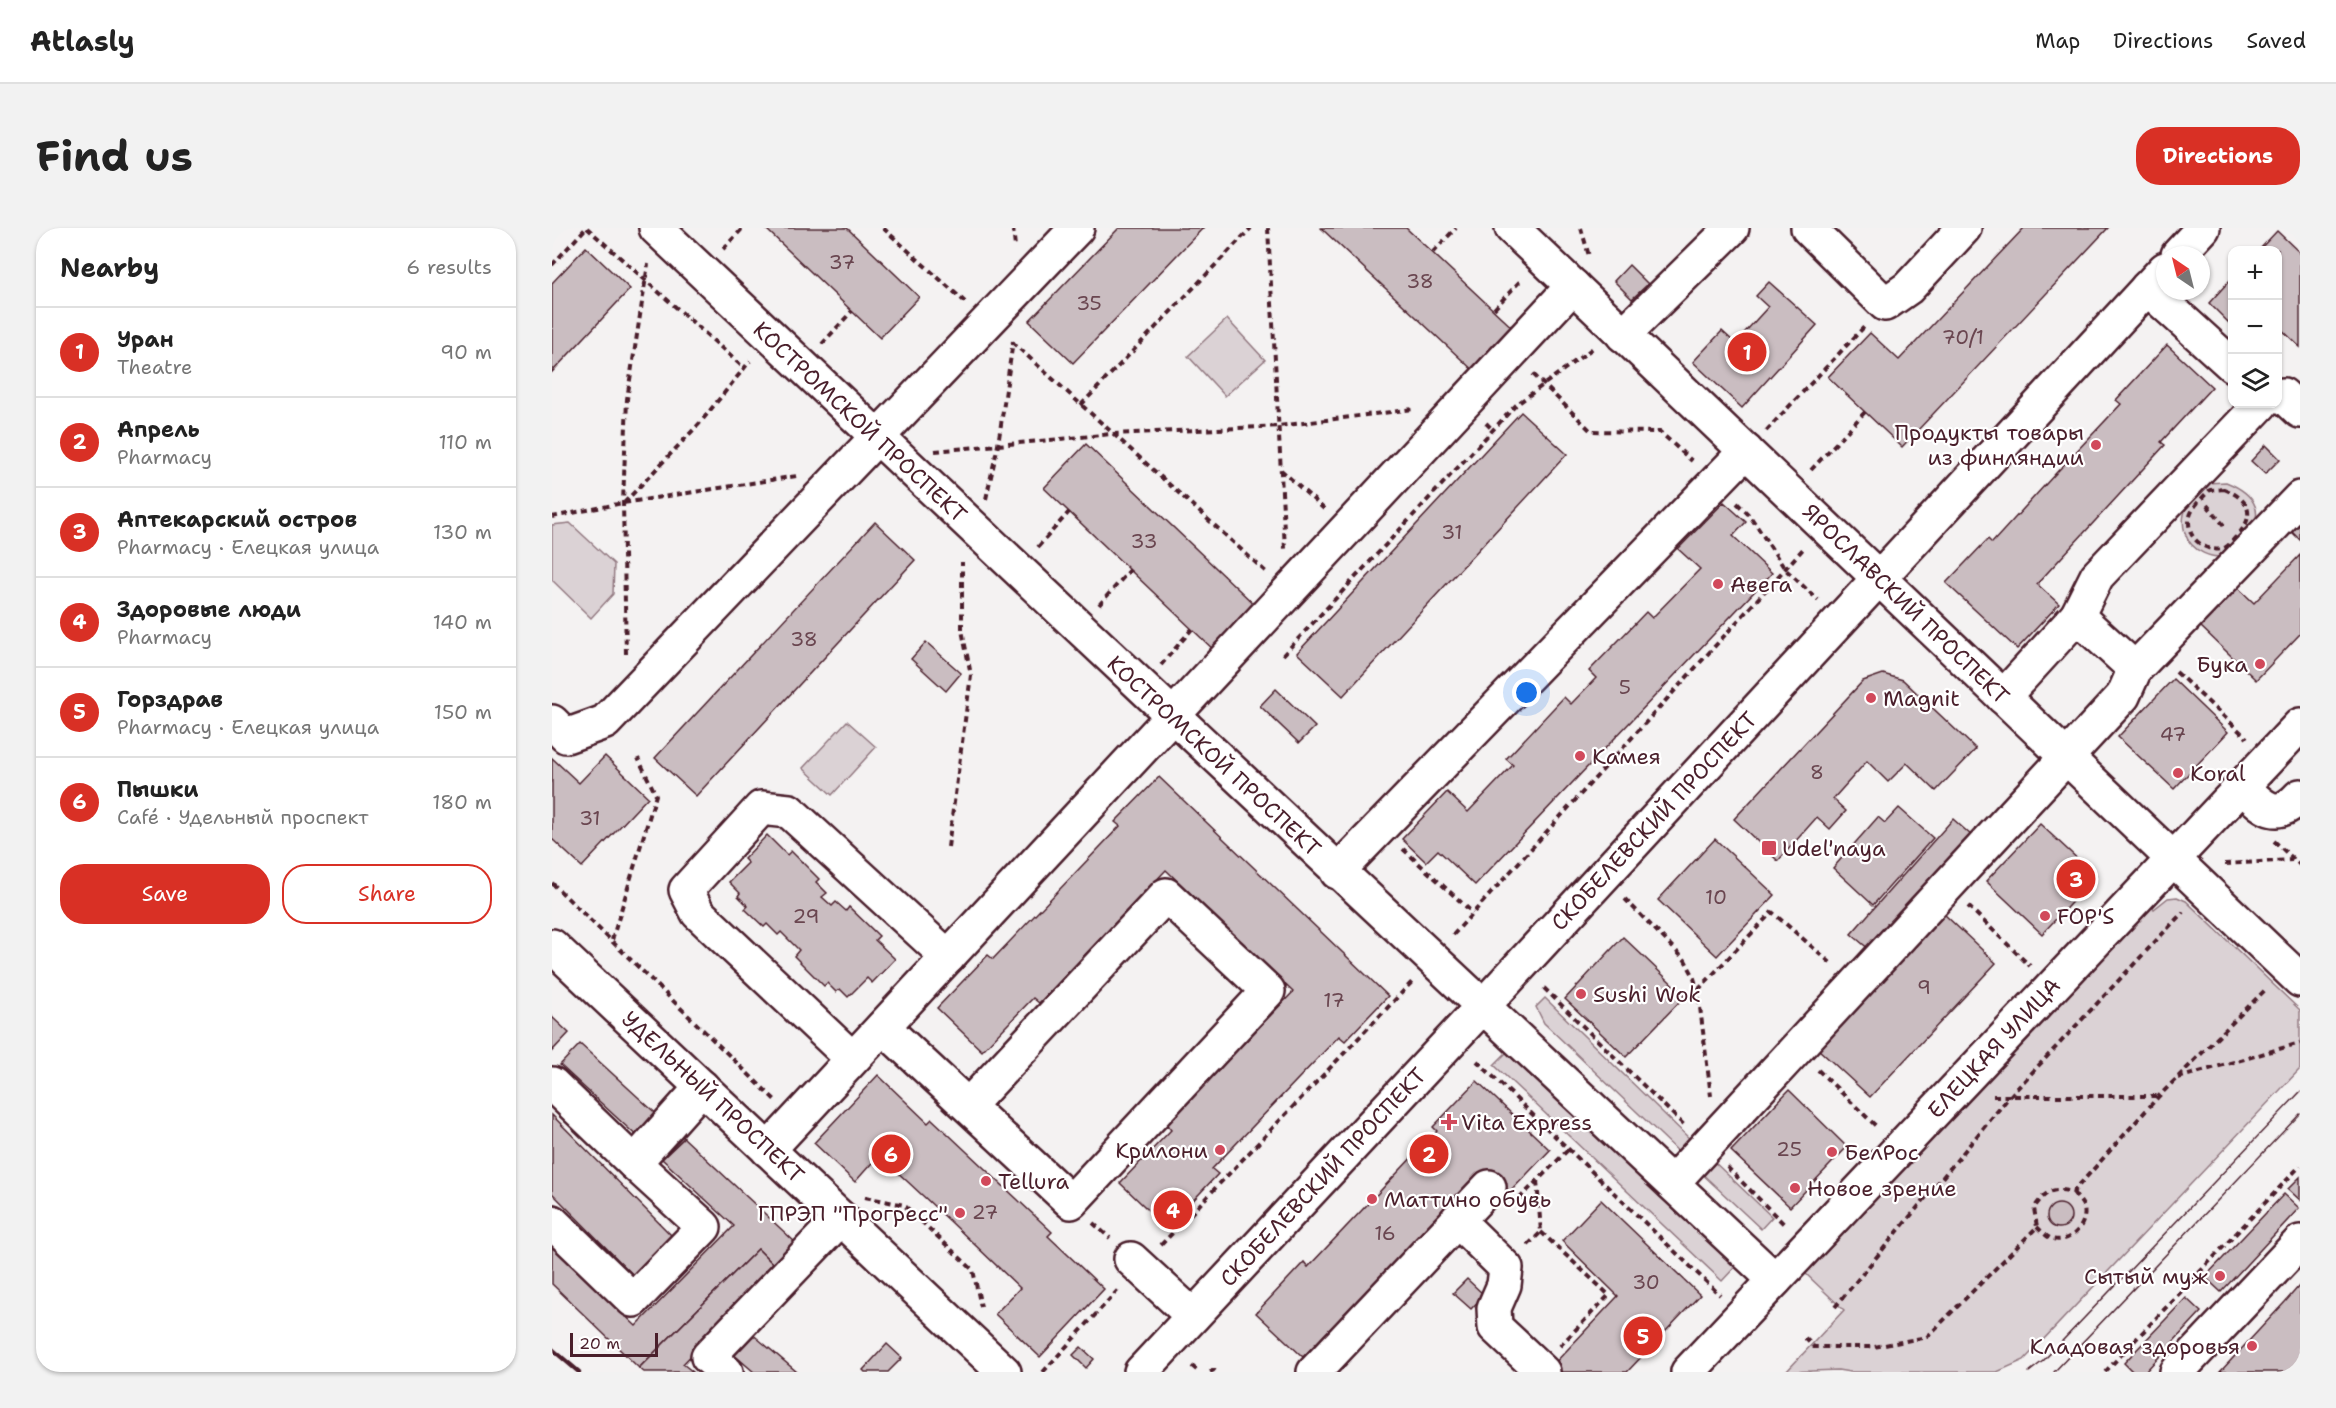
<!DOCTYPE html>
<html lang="en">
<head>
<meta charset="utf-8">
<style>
  :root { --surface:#fff; --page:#f2f2f2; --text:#222; --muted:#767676; --line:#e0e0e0; --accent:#d93025 }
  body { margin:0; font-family:"Shantell Sans",sans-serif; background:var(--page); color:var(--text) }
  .controls { position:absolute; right:18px; top:18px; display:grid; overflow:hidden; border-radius:12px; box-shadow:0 2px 4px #0004 }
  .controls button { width:54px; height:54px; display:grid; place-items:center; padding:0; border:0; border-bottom:2px solid var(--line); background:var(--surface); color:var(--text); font:30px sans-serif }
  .compass { position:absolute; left:1604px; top:18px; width:54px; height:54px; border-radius:50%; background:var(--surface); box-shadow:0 2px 4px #0004; rotate:325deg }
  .scale { position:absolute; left:18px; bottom:15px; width:88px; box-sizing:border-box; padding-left:6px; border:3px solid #4a1f2b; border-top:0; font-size:16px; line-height:21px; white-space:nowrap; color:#4a1f2b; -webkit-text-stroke:4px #fff; paint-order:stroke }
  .you { position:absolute; left:975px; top:465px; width:21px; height:21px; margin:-15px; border:4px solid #fff; border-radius:50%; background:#1a73e8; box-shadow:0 0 0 9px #1a73e833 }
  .badge { display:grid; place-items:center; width:39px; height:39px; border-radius:50%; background:var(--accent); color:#fff; font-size:20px; font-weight:700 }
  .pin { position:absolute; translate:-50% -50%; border:3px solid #fff; box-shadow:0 2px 6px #0006 }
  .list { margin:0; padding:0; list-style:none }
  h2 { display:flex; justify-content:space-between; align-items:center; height:78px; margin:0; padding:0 24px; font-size:26px }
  h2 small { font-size:20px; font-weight:400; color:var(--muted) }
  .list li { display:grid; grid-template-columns:39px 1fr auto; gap:18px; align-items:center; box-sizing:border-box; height:90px; padding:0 24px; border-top:2px solid var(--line) }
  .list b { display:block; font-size:22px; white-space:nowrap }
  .list p { margin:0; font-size:20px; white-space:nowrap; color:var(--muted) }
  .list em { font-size:20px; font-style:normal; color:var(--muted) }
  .actions { display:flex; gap:12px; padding:18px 24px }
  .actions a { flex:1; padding:14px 0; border:2px solid var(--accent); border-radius:24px; text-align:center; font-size:21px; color:var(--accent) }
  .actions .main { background:var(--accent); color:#fff }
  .icon { flex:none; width:33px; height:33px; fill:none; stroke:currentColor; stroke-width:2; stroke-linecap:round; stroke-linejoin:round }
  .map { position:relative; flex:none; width:1748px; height:1144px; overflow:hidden; border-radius:24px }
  header { display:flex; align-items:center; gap:36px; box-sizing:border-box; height:84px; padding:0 30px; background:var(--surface); border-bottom:2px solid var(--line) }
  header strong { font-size:28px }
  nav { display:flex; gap:33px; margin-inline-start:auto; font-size:21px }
  .intro { display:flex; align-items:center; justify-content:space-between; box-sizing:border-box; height:144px; padding:0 36px }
  h1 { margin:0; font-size:42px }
  .button { padding:15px 27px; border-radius:24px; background:var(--accent); color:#fff; font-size:21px; font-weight:700 }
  main { display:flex; gap:36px; padding:0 36px }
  aside { flex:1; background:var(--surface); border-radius:24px; box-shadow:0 2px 4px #0004 }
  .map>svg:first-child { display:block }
  .green { fill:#dbd2d5; stroke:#927880; stroke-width:1.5 }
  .building { fill:#cabdc1; stroke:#4a1f2b; stroke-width:1.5 }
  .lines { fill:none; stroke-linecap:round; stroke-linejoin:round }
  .minor-casing { stroke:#4a1f2b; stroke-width:38 }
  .path { stroke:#4a1f2b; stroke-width:4; stroke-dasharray:6 4.5; stroke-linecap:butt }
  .minor { stroke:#fff; stroke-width:33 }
  .tram { stroke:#4a1f2b; stroke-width:1.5 }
  .rail { stroke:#4a1f2b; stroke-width:4.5 }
  .poi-dot { fill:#d1495b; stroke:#fff; stroke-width:2 }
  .labels { text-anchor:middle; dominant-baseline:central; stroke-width:4.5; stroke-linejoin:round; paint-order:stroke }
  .number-label { font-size:20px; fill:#6a4650 }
  .street-label { font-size:22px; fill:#4a1f2b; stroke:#fff }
  .poi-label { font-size:22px; fill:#4a1f2b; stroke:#fff; text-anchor:start }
</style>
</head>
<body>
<header>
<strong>Atlasly</strong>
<nav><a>Map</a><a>Directions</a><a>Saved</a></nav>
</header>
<div class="intro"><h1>Find us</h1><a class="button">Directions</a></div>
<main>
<aside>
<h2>Nearby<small>6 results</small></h2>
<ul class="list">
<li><span class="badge">1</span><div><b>Уран</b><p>Theatre</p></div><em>90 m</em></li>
<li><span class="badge">2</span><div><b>Апрель</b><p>Pharmacy</p></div><em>110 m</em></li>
<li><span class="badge">3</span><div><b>Аптекарский остров</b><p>Pharmacy · Елецкая улица</p></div><em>130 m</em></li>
<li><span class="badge">4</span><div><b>Здоровые люди</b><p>Pharmacy</p></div><em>140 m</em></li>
<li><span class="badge">5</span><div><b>Горздрав</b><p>Pharmacy · Елецкая улица</p></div><em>150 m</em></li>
<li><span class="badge">6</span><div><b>Пышки</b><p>Café · Удельный проспект</p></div><em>180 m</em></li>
</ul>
<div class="actions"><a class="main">Save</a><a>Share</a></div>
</aside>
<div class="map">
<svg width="1748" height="1144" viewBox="0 0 1748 1144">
  <rect width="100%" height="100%" fill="#f4f2f2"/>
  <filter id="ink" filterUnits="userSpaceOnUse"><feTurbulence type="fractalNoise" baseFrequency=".0167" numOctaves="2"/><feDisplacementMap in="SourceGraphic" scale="12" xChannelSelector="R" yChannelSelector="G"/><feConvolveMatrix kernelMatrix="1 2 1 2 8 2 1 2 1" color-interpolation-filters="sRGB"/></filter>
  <g filter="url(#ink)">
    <g class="green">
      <path d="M675 91 713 132 673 168 636 128Z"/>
      <path d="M1674 254C1704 266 1716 287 1691 312 1687 316 1683 323 1678 325 1662 335 1638 322 1633 305 1626 282 1640 270 1655 255Z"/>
      <path d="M18 295 62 336 61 366 39 390 0 352V297Z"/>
      <path d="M295 493 324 519 280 567 251 540Z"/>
      <path d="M1625 669 1634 673 1748 782V841L1472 1132 1445 1144H1298L1286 1142 1234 1144 1292 1082 1253 1045 1597 678 1602 681 1616 670Z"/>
      <path d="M993 770 1143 916 1132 929 992 795 984 779Z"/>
      <path d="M956 823 1183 1039 1170 1053 942 837Z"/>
      <path d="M1157 929 1220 989 1209 1001 1145 941Z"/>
    </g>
    <g class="building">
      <path d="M213 0H295L367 69 328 110Z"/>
      <path d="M567 0H651L521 135 477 93Z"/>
      <path d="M769 0H854L966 105 926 147Z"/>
      <path d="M1472 0H1556L1350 219 1276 149 1318 105 1347 132Z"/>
      <path d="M1725 3 1748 25V119L1726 98V22H1707Z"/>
      <path d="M34 19 78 61 0 144V55Z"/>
      <path d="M1077 37 1096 56 1080 71 1062 53Z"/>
      <path d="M1680 50V98L1657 75Z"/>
      <path d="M1217 54 1265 97 1190 180 1141 134 1170 103 1183 115 1216 79 1204 68Z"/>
      <path d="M1615 117 1660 159 1609 214 1613 217 1485 356 1507 376 1465 421 1394 355 1436 311 1440 315 1505 244 1569 176 1564 172Z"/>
      <path d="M969 184 1015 226 791 468 745 425Z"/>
      <path d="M534 216 707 381 665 425 492 260Z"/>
      <path d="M1714 217 1728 231 1713 246 1699 233Z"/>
      <path d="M1172 274 1194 294 1181 308 1220 345 923 657 886 622 874 634 850 611 895 564 916 584 961 537 954 531 1012 469 1019 476 1044 450 1037 443 1094 384 1100 390 1148 341 1126 321Z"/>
      <path d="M1748 287V312L1736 300Z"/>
      <path d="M323 294 363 332 144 568 103 530Z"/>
      <path d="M1748 327V406L1704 452 1646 396 1683 357 1702 375Z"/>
      <path d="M374 414 409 445 394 463 359 431Z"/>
      <path d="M1331 446 1351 452 1424 521 1384 563 1355 535 1336 554 1315 533 1281 571 1294 583 1278 601 1265 589 1226 633 1182 591 1311 453Z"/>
      <path d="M1621 451 1676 504 1622 561 1566 509Z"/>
      <path d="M724 461 763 499 747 515 708 478Z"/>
      <path d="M53 528 96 569 30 639 0 611V530L27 555Z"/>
      <path d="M607 549 836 768 793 813 787 808 660 941 666 946 615 1000 568 955 619 902 614 896 741 764 614 642 487 775 481 770 430 823 385 780 436 727 441 731 568 598 563 594Z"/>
      <path d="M1347 580 1381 610 1321 677 1281 640 1326 589 1333 595Z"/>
      <path d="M1401 591 1420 608 1318 722 1299 706Z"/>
      <path d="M1488 596 1544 648 1490 706 1434 653Z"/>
      <path d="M215 607 235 627 239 623 267 651 264 654 275 665 270 669 280 678 284 674 294 683 297 679 327 708 323 712 343 731 320 755 315 750 296 769 288 761 284 764 275 755 272 758 242 728 247 722 229 704 226 707 215 696 212 699 193 681 196 678 186 668 188 665 177 654 196 635 192 631Z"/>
      <path d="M1163 611 1223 667 1165 728 1106 672Z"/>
      <path d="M1392 686 1444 735 1318 869 1266 821Z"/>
      <path d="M1071 709 1133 768 1074 829 1013 771Z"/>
      <path d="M0 789 17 805 0 823Z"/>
      <path d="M28 816 110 891 90 913 8 837Z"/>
      <path d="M326 847 376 895 380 891 500 1004 496 1008 552 1061 488 1129 443 1086 468 1060 399 994 327 927 303 954 262 915Z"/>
      <path d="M925 853 998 922 955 967 933 946 805 1081 801 1077 751 1129 704 1085 752 1034 756 1039 885 903 881 899Z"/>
      <path d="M1237 862 1295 919 1238 979 1179 923Z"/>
      <path d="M0 887 121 1009 82 1048 0 965Z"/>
      <path d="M122 902 132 910 120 922 111 913Z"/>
      <path d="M132 910 244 1015 224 1039 206 1021 87 1140 0 1056V1018L84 1098 182 998 110 931Z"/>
      <path d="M1748 949V972L1736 961Z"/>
      <path d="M1732 966 1747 980 1669 1064 1653 1049Z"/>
      <path d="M1049 972 1148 1067 1075 1144H1006L1000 1138 1066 1068 1010 1013Z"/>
      <circle cx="1507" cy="988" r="12"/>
      <path d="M206 1021 224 1039 131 1136 141 1144H92L87 1140Z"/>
      <path d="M915 1051 932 1067 919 1081 901 1065Z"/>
      <path d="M1748 1057V1144H1668L1733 1074Z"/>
      <path d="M1634 1070 1649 1084 1593 1144H1581L1572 1135Z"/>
      <path d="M198 1104 245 1144H202L180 1125Z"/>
      <path d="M335 1116 350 1130 336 1144H313L311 1142Z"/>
      <path d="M529 1119 542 1131 534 1140 521 1127Z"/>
    </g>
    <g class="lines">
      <g class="minor-casing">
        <g id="minor">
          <path d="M104 0C475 353 850 701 1223 1052"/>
          <path d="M960 0 1748 752"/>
          <path d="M1256 0 1333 76 1356 60 1412 0"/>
          <path d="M1626 27 1651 0"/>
          <path d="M1595 60 1680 137"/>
          <path d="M1071 107 1180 0"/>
          <path d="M1726 168 1731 167 1748 183"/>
          <path d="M1525 388 1545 348 1709 176"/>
          <path d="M1583 441 1748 270"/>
          <path d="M0 494 14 508 53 494 525 0"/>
          <path d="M1690 559C1711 578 1723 595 1748 568"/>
          <path d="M785 644 1194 223"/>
          <path d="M0 718 452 1144"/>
          <path d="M331 799 519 974 716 763 614 667 416 878"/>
          <path d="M288 819 146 685 134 662 209 580 237 583 396 729"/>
          <path d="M0 856 82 935 150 859"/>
          <path d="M216 922 1021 58"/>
          <path d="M1120 955 1571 468 1583 441 1525 388 1451 469"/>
          <path d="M905 992 954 1040 952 1057 942 1080 943 1099 991 1144"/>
          <path d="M0 994 81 1072 152 999 82 935"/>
          <path d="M579 1031 641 1088"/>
          <path d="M174 1144 156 1129 289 990"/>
          <path d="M589 1144 931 778 1613 41"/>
          <path d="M762 1144 937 959"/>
          <path d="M1136 1144 1748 497"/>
          <path d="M1625 1144 1748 1014"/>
        </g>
      </g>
      <g class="path">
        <path d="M35 0 192 140"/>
        <path d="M331 0 413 74"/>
        <path d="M461 0 463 19"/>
        <path d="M716 0 733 321"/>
        <path d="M1029 0 1037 28"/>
        <path d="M171 21 191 0"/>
        <path d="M881 24 904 0"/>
        <path d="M0 37 34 0"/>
        <path d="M942 81 970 51"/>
        <path d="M460 114 714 344"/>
        <path d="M270 116 300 83"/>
        <path d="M981 146 1039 203 1108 204 1140 233"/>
        <path d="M529 177 699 0"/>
        <path d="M934 195 941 202"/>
        <path d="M1214 203 1312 99"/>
        <path d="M383 223 560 206 727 198 862 181"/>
        <path d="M729 242 772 281"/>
        <path d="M1259 242 1313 184"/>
        <path d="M1672 261C1699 272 1704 288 1684 309 1681 312 1677 317 1674 319 1662 326 1644 317 1639 305 1632 286 1645 275 1658 262Z"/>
        <path d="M434 271 446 217 461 113"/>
        <path d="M72 275 147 196 198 133"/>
        <path d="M1185 275 1198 288 1233 341 1266 372"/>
        <path d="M1655 277 1675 301"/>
        <path d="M0 289 71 275 245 248"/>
        <path d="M486 319 517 284"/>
        <path d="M547 377 578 342"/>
        <path d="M74 426 71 275 75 171 96 36"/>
        <path d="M731 427 964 177 1041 120"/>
        <path d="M609 437 640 401"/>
        <path d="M1624 444 1695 510"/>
        <path d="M1722 613 1748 637"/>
        <path d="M396 619 419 447 410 402V334"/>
        <path d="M851 621 921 685"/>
        <path d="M1673 636 1740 632"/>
        <path d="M0 655 223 872"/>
        <path d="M1073 671 1133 732 1141 747 1146 763 1159 868"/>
        <path d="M1416 678 1478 738"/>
        <path d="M901 707 1251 321"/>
        <path d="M60 712 104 567 86 530"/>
        <path d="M992 760 1133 898"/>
        <path d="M1146 762 1220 684 1280 736"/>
        <path d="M925 833 1168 1067"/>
        <path d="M1266 842 1325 899"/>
        <path d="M1626 850 1748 815"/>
        <path d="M1441 868H1607"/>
        <path d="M1175 939 1232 996"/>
        <path d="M313 969 352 977 421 1042 429 1079"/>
        <path d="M967 971 1017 921"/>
        <path d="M541 995 558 1010"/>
        <path d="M1485 999C1489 1003 1495 1009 1500 1011 1518 1016 1536 997 1532 980 1530 974 1524 969 1521 964"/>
        <path d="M989 1004 1057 1067 1007 1119"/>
        <path d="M609 1017 860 754"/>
        <path d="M976 1017 989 1004 985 952"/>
        <path d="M1283 1079 1458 868 1631 684"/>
        <path d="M1253 1110 1262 1119H1322L1375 1109 1485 999 1482 980C1494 963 1500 959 1521 964L1607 868 1714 761"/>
        <path d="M640 1138 647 1144"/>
        <path d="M491 1144 566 1062"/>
        <path d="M658 1144 662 1142 664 1144"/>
        <path d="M1553 1144 1748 938"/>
      </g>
      <use href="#minor" class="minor"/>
      <g class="tram">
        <path d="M1477 1144 1491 1133 1748 864"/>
        <path d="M1502 1144 1748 886"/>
      </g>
      <path class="rail" d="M0 1121 27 1144"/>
    </g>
  </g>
  <g class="poi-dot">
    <circle cx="1544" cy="217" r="6"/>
    <circle cx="1166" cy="356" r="6"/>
    <circle cx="1708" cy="436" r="6"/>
    <circle cx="1319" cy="470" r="6"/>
    <circle cx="1028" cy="528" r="6"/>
    <circle cx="1626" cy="545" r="6"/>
    <rect x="1209" y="612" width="16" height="16" rx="3"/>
    <circle cx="1493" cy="688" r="6"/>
    <circle cx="1029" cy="766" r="6"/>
    <path d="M894 885h6v6h6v6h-6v6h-6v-6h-6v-6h6z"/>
    <circle cx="668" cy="922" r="6"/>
    <circle cx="1280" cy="924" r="6"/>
    <circle cx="434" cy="953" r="6"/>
    <circle cx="1243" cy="960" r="6"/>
    <circle cx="820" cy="971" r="6"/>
    <circle cx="408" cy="985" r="6"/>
    <circle cx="1668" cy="1048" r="6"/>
    <circle cx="1700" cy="1118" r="6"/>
  </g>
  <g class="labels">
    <g class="number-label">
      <text x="290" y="34">37</text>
      <text x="868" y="53">38</text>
      <text x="537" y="75">35</text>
      <text x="1411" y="109">70/1</text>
      <text x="900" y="304">31</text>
      <text x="592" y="313">33</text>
      <text x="252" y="411">38</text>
      <text x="1073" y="459">5</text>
      <text x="1621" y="506">47</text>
      <text x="1265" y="544">8</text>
      <text x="38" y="590">31</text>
      <text x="1164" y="669">10</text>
      <text x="254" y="688">29</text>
      <text x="1372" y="759">9</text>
      <text x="782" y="772">17</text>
      <text x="1237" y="921">25</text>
      <text x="433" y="984">27</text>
      <text x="833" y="1005">16</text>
      <text x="1094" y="1054">30</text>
    </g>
    <g class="street-label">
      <text transform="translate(308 194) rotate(43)">КОСТРОМСКОЙ ПРОСПЕКТ</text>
      <text transform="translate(1354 376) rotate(44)">ЯРОСЛАВСКИЙ ПРОСПЕКТ</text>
      <text transform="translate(662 528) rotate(43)">КОСТРОМСКОЙ ПРОСПЕКТ</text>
      <text transform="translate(1102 593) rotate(-47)">СКОБЕЛЕВСКИЙ ПРОСПЕКТ</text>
      <text transform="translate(1442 820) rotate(-47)">ЕЛЕЦКАЯ УЛИЦА</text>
      <text transform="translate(161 869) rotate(43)">УДЕЛЬНЫЙ ПРОСПЕКТ</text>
      <text transform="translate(771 949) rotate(-47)">СКОБЕЛЕВСКИЙ ПРОСПЕКТ</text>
    </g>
    <g class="poi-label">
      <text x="1532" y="204" text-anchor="end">Продукты товары<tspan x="1532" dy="25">из финляндии</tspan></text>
      <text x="1178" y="356">Авега</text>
      <text x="1696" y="436" text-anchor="end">Бука</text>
      <text x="1331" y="470">Magnit</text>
      <text x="1040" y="528">Камея</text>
      <text x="1638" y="545">Koral</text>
      <text x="1230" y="620">Udel'naya</text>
      <text x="1505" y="688">FOP'S</text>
      <text x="1041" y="766">Sushi Wok</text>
      <text x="909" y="894">Vita Express</text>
      <text x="656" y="922" text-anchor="end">Крилони</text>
      <text x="1292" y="924">БелРос</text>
      <text x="446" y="953">Tellura</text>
      <text x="1255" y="960">Новое зрение</text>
      <text x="832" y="971">Маттино обувь</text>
      <text x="396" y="985" text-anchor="end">ГПРЭП "Прогресс"</text>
      <text x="1656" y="1048" text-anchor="end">Сытый муж</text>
      <text x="1688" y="1118" text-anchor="end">Кладовая здоровья</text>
    </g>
  </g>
</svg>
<div class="controls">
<button>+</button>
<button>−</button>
<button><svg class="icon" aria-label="layers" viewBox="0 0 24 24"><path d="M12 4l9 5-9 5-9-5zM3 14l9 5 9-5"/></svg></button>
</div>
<svg class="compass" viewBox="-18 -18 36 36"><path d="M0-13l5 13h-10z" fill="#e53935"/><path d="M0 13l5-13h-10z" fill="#767676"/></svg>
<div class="scale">20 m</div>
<div class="you"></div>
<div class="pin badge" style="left:1195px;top:124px">1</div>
<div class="pin badge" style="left:877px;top:926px">2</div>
<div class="pin badge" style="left:1524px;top:651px">3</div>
<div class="pin badge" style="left:621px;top:982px">4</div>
<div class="pin badge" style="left:1091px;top:1108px">5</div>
<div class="pin badge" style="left:339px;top:926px">6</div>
</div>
</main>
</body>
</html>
